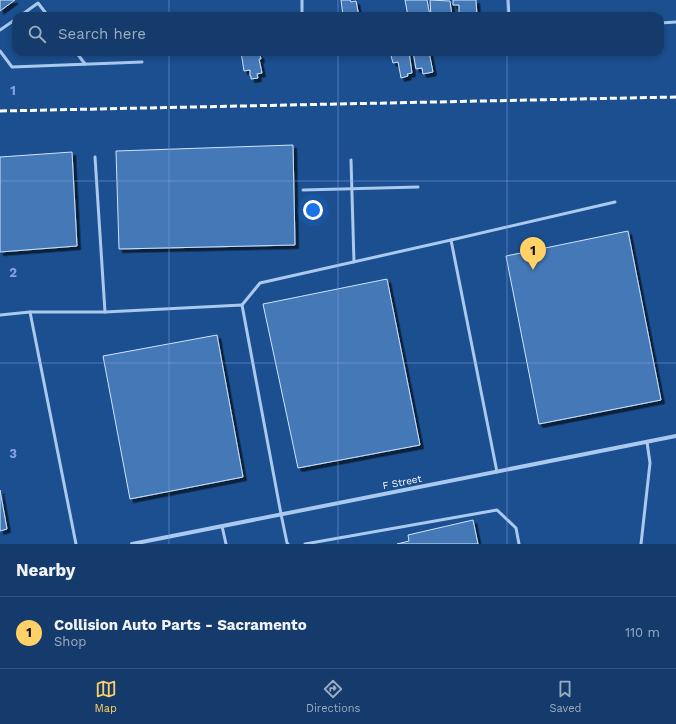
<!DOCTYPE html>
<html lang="en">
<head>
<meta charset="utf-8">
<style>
  :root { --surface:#143b6b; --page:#1d4271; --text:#f1f3f6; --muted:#9dadc1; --line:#33557e; --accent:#ffd166 }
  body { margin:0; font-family:"Work Sans",sans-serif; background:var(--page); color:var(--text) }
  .you { position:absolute; left:313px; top:210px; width:14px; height:14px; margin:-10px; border:3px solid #fff; border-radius:50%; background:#1a73e8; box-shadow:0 0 0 6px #1a73e833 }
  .badge { display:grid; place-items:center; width:26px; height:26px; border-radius:50%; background:var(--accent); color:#111; font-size:13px; font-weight:700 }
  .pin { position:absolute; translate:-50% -33px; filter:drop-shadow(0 1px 2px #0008) }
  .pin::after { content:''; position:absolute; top:21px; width:14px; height:12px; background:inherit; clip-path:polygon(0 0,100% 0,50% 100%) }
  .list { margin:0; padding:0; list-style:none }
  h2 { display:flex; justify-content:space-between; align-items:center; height:52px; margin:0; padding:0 16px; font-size:17px }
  h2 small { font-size:13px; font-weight:400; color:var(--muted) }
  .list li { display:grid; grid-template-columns:26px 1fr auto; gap:12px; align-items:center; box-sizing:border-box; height:72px; padding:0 16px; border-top:1px solid var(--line) }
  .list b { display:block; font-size:15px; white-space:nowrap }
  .list p { margin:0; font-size:13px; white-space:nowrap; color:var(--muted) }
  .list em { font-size:13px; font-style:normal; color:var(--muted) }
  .icon { flex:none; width:22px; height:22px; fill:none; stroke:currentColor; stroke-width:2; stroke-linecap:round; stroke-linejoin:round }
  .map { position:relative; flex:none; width:676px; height:544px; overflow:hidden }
  .search { position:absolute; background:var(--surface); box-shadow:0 2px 6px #0003; left:12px; right:12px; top:12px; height:44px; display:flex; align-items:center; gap:10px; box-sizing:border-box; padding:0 14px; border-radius:12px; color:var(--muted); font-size:15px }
  .sheet { height:124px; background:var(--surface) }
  nav { display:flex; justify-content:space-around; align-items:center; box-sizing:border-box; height:56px; border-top:1px solid var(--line); background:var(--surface); font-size:11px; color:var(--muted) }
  nav a { display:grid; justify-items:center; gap:2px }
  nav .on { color:var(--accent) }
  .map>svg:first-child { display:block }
  .building { fill:#4478b7; stroke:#cfe3fa; filter:url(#shadow) }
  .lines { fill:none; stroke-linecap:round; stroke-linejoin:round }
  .lane { stroke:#a9c9ee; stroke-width:3 }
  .street { stroke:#a9c9ee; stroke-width:4 }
  .rail { stroke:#fff; stroke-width:3; stroke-dasharray:7 3; stroke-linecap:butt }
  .grid { fill:none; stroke:#839eea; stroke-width:1; stroke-opacity:0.55 }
  .labels { text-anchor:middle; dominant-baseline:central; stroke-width:3; stroke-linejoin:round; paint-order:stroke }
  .street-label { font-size:10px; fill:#fff; stroke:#1b4f8f }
  .grid-label { font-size:13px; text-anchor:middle; font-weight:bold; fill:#839eea; stroke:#1b4f8f; stroke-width:3; stroke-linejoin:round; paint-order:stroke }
</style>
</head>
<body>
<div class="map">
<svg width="676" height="544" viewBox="0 0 676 544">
  <defs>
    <filter id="shadow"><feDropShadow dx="3.5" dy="3.5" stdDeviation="0" flood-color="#0009"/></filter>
  </defs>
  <rect width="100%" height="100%" fill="#1b4f8f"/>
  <g class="building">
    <path d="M0 0H15L0 11Z"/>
    <path d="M341 0H350L351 2 356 1 359 16H343Z"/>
    <path d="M405 0H427L430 16H408Z"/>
    <path d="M430 0 450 1 452 16H431Z"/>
    <path d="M453 0H476L477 16H459V5H453Z"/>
    <path d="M241 52H258V55H260L261 59H259L262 73 257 74 258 78 251 79V76H250V70L244 71Z"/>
    <path d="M390 52H409L412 73 407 74 408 76 401 78 398 62 393 63Z"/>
    <path d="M413 52H429L433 72 423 74 422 68 416 69Z"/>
    <path d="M293 145 295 245 119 249 116 151Z"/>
    <path d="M72 152 77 246 0 252V157Z"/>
    <path d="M628 231 661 400 539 424 506 256Z"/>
    <path d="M387 279 420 445 298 468 263 304Z"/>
    <path d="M217 335 243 477 130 499 103 356Z"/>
    <path d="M0 490 7 529 0 531Z"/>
    <path d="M473 520 478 544H397L409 541 408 535Z"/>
  </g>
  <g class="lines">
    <g class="lane">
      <path d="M508 0 509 16"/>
      <path d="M20 16 38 3 48 16"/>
      <path d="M302 16V0"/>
      <path d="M660 23 676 22"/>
      <path d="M0 30 16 19"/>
      <path d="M0 51 12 67 142 62"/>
      <path d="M76 52 85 64"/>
      <path d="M95 157 105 312 242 305 281 514 287 543 288 544"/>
      <path d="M351 160 354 262"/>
      <path d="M303 190 418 187"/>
      <path d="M451 240 615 202"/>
      <path d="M242 305 260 283 451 240 497 472"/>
      <path d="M30 312H105"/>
      <path d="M0 315 30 312 76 544"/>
      <path d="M222 526 226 544"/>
      <path d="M305 544 497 510 516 528 519 544"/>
      <path d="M641 544 650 463 647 442"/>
    </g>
    <path class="street" d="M132 544 676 436"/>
    <path class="rail" d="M0 111 676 97"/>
  </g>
  <path class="grid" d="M169 0V16M338 0V16M507 0V16M169 52V544M338 52V544M507 52V544M0 181H676M0 363H676"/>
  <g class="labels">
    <g class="street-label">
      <text transform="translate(402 482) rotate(-11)">F Street</text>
    </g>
  </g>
  <g class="grid-label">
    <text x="13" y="95">1</text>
    <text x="13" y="277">2</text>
    <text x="13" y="458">3</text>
  </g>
</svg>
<div class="you"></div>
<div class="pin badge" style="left:533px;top:270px">1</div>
<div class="search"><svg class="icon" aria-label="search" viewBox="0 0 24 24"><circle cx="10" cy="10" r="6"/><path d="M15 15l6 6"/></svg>Search here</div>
</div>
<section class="sheet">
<h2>Nearby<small></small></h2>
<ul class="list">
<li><span class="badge">1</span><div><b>Collision Auto Parts - Sacramento</b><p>Shop</p></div><em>110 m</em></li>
</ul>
</section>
<nav>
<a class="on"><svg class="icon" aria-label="map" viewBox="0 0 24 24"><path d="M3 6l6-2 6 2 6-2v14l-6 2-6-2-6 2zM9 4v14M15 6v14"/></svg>Map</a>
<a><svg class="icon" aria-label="directions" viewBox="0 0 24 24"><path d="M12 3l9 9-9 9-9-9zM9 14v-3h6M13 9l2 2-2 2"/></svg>Directions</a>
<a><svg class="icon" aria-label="saved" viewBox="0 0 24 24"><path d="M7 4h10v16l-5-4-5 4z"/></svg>Saved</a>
</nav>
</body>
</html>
